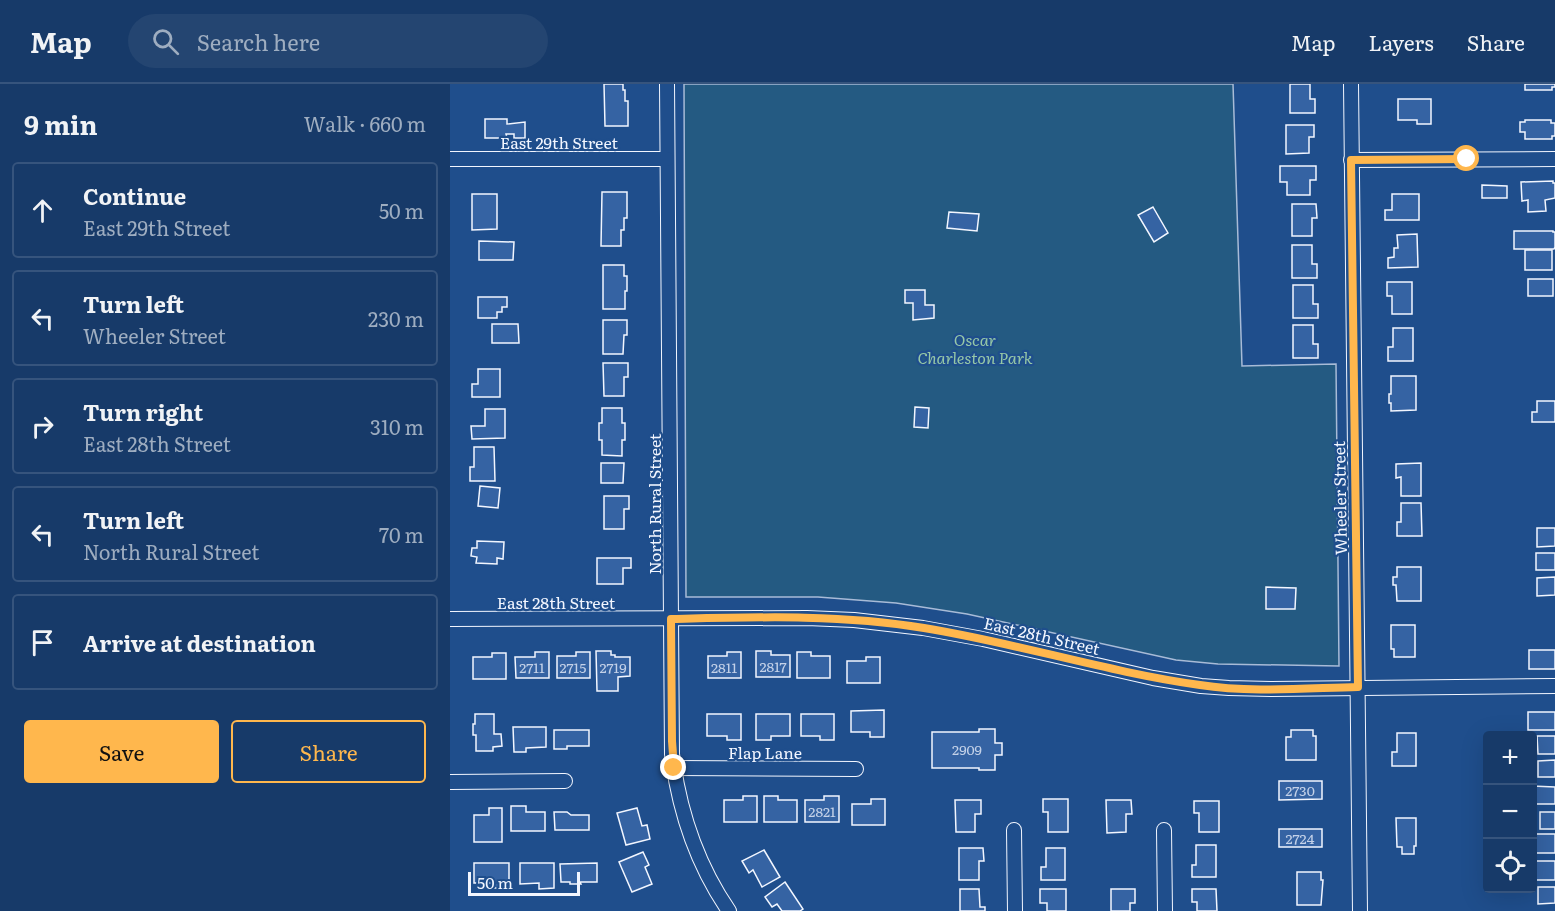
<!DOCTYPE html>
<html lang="en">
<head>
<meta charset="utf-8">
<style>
  :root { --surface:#173a69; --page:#244571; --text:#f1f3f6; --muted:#9eadc0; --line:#36547d; --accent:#ffb74d }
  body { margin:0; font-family:Literata,serif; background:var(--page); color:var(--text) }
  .controls { position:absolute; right:18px; bottom:18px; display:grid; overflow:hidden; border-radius:6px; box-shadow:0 6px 24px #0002 }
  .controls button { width:54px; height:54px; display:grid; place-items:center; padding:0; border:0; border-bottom:2px solid var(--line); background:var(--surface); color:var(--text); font:30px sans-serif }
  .scale { position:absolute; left:18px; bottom:15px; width:112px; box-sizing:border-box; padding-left:6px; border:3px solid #f2f6ff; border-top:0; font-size:16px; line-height:21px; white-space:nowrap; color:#f2f6ff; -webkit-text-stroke:4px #1f4e8c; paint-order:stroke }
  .stop { position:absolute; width:18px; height:18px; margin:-14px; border:4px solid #ffb74d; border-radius:50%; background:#fff }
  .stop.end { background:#ffb74d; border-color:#fff; box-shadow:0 2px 6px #0008 }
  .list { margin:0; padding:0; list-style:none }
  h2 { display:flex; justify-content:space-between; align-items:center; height:78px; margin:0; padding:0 24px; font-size:26px }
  h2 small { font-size:20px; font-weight:400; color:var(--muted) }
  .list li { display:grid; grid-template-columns:39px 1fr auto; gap:18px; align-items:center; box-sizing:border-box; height:96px; margin:0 12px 12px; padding:0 12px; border:2px solid var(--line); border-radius:6px }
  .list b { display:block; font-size:22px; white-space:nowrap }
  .list p { margin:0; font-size:20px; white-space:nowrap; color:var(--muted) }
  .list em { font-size:20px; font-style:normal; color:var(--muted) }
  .actions { display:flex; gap:12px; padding:18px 24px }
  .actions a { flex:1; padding:14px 0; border:2px solid var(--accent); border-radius:6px; text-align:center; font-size:21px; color:var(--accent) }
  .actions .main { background:var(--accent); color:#111 }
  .icon { flex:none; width:33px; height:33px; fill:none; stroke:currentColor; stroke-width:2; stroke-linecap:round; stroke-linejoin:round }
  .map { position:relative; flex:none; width:1105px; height:827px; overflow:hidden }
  header { display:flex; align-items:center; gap:36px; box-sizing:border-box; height:84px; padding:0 30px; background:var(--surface); border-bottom:2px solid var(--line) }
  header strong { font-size:28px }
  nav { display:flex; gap:33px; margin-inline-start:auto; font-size:21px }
  .search { width:420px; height:54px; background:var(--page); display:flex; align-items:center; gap:15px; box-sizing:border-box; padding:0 21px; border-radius:33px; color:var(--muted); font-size:22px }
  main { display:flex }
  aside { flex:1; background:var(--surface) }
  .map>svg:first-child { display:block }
  .green { fill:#245a82; stroke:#a8bbd7; stroke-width:1.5 }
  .building { fill:#3563a3; stroke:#f2f6ff; stroke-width:1.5 }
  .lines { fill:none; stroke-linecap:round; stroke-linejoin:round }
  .minor-casing { stroke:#f2f6ff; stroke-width:16 }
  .minor { stroke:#1f4e8c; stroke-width:14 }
  .route { stroke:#ffb74d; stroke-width:8 }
  .labels { text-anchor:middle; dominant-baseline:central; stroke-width:4.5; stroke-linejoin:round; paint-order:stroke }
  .number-label { font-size:14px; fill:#c3d1e8 }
  .street-label { font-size:16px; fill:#f2f6ff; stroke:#1f4e8c }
  .park-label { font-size:16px; font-style:italic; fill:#97c8a6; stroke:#1f4e8c }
</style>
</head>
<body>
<header>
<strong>Map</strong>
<div class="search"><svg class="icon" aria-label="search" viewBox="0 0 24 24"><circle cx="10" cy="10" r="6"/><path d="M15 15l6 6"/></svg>Search here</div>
<nav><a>Map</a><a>Layers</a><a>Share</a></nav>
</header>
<main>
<aside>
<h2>9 min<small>Walk · 660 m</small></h2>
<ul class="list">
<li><svg class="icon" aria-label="ahead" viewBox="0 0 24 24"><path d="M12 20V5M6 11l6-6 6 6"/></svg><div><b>Continue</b><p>East 29th Street</p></div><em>50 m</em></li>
<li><svg class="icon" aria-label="left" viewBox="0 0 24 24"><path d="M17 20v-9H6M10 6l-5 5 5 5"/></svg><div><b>Turn left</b><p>Wheeler Street</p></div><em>230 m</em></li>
<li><svg class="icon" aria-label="right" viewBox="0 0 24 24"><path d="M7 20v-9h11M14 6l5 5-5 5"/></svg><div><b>Turn right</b><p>East 28th Street</p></div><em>310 m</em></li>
<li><svg class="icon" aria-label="left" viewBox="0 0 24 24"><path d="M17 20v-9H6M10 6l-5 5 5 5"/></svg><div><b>Turn left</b><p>North Rural Street</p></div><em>70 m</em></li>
<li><svg class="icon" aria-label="arrive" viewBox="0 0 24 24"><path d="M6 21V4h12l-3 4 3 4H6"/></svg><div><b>Arrive at destination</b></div></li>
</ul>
<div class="actions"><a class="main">Save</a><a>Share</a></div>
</aside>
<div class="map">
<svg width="1105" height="827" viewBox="0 0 1105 827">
  <rect width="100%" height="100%" fill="#1f4e8c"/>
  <path class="green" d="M234 0H783L792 282 886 280 889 582 768 580 726 576 517 530 446 519 368 513H236Z"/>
  <g class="building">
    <path d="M154 0H173V6H175V17H178V42H155Z"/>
    <path d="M840 0H860V15H865V29H840Z"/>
    <path d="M1075 0H1105V3H1102V6H1075Z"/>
    <path d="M948 15H981V40H967V36H948Z"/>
    <path d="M35 35H57V40L75 38V54H64V50H56L57 54H35Z"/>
    <path d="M1075 36H1101V39H1105V52H1102V55H1075V48H1070V38H1075Z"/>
    <path d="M836 41H864V53H859V69L836 70Z"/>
    <path d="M830 82H866V96H860V111H837V98H830Z"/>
    <path d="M1103 97V99H1105V114L1095 116 1096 127 1078 128V116L1072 117 1071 98Z"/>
    <path d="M1032 101 1057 102V114H1032Z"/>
    <path d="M152 108H177V134H174V146H171V162H151Z"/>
    <path d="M22 110H47V145L22 146Z"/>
    <path d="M942 110H969V136H935V126H942Z"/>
    <path d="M842 120H866L867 134H862V152H842Z"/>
    <path d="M703 123 718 149 704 158 688 131Z"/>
    <path d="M499 128 529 130 527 147 497 144Z"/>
    <path d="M1064 147H1103V148H1105V163L1104 165H1064Z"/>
    <path d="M967 150 968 183 938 184V174L944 173V164H948L947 151Z"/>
    <path d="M29 157 64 158 63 176H29Z"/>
    <path d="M842 161H862V180H867V194H842Z"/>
    <rect x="1075" y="166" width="27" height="20"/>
    <path d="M153 181H174V192H177V207H175V225H153Z"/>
    <rect x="1078" y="195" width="25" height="17"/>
    <path d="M937 198H962V230H942V212H937Z"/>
    <path d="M843 201H863V220H868V234H843Z"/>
    <path d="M455 206H475V221H484V234L463 236V219H455Z"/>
    <path d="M28 213H57V223H52V228H47V234H28Z"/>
    <path d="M153 236H177V251H174L173 270H153Z"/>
    <path d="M42 240H68L69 259H42Z"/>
    <path d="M843 241H863V260H868V274H843Z"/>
    <path d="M943 244H963V277H938V263H943Z"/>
    <path d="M153 279H178V293H174V312H154Z"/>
    <path d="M28 285H50V313H22V300H28Z"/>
    <path d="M941 292H966V326L941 327V319H939V310H941Z"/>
    <path d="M1087 317H1105V338H1082V328H1087Z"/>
    <path d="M465 323 479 324 478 344 464 343Z"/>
    <path d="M152 324H172V339H175V356H172V372L152 371V356H149V339H152Z"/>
    <path d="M35 325H55V354L22 355 21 342H35Z"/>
    <path d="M24 363H44L45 397H20V383H24Z"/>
    <path d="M151 379H174L173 399H151Z"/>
    <path d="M971 379V412H951V393L946 394V380Z"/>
    <path d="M30 402 50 404 48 424 28 422Z"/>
    <path d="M154 412H179V425H174V445H154Z"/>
    <path d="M951 419H971L972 452H947V438H951Z"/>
    <path d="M1087 444H1105V462L1087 463Z"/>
    <path d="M27 457 54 458 53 475 47 474V480L26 479 27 473 21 472 22 464H27Z"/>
    <rect x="1086" y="469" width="19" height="17"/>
    <path d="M147 474H181V484H173V500H147Z"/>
    <path d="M947 483H971V517H947L946 501H943V493H947Z"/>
    <path d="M1105 493V511L1087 512V494Z"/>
    <path d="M816 503 846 504 845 525H816Z"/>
    <path d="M941 541H965V573H944V565H941Z"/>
    <rect x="1079" y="566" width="26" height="19"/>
    <path d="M146 567H161V571H165V573H180V592L168 593V607H147Z"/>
    <path d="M306 567H321V571H340V593H306Z"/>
    <path d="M85 568H99V594H66L65 573H85Z"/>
    <path d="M126 568H140V594H107V572H126Z"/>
    <path d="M277 568H291V594H258V572H277Z"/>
    <path d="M347 568H361V572H380V594H347Z"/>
    <path d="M42 569H56V595H23V573H42Z"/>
    <path d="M416 573H430V599H397V577H416Z"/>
    <path d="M434 626V653H420V648H401V627Z"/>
    <rect x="1078" y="628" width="27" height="18"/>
    <path d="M25 630H44V650H51L52 662 43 663V667H26V651H23V640H25Z"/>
    <path d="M257 630H291V656H277V652H257Z"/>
    <path d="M306 630H340V652H321V656H306Z"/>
    <path d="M351 630H384V656H370V652H351Z"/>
    <path d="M63 643H96V663L76 664V668H64Z"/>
    <path d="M529 645H545V659H552V671H545V686H529V684H482V648H529Z"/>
    <path d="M104 646H139V662H117V665H104Z"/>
    <path d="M841 646H863V652H866V676H836V653H841Z"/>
    <path d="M947 649H966V682H942V668H947Z"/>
    <path d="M1087 652H1105V670H1088Z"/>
    <path d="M1105 676V693H1088V677Z"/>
    <path d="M829 697H872V715L829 716Z"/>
    <path d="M1082 702 1105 703V720H1082Z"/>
    <path d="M293 712H307V738H274V716H293Z"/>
    <path d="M314 712H328V716H347V738H314Z"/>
    <path d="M374 712H389V738H355V716H374Z"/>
    <path d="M421 715H435V741H402V720H421Z"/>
    <path d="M593 715H618V748H598V728H593Z"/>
    <path d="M505 716H531V730H525V748H506Z"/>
    <path d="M656 716H681L682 730H676V748L657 749Z"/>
    <path d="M744 717H769V748H749V729H744Z"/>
    <path d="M61 722H76V728H95V747H61Z"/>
    <path d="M39 724H52V758H24V731H39Z"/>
    <path d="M187 724 192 742 197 741 200 755 176 761 167 729Z"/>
    <path d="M104 728H117L121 731H139V746H105Z"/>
    <rect x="1090" y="728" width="15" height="17"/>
    <path d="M946 734H966V762H964V770H952V763H947Z"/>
    <rect x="829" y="745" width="43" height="18"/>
    <path d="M1083 750H1105V769H1082Z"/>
    <path d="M746 761H766V793H742V781H746Z"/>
    <path d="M509 764H533L534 777H529V796H509Z"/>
    <path d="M596 764H615V796H591V783H596Z"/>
    <path d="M314 766 330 793 312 803 303 786 299 789 292 777Z"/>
    <path d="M193 768 199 781 195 783 202 800 182 808 169 778Z"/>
    <rect x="1082" y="777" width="23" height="19"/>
    <path d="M24 779H59V804H44V799H24Z"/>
    <path d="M70 779H104V804L89 805V799L70 800Z"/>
    <path d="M147 779V798H130L131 800H120V798H111L110 780Z"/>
    <path d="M847 788H871V796H873L871 821H847Z"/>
    <path d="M335 798 353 825 350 827H332L327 820 322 823 315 813Z"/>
    <path d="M1088 803H1105V819L1088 820Z"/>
    <path d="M510 805H529L530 823H535V827H510Z"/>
    <path d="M590 805H616V827H597V819H590Z"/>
    <path d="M661 805H685V819H680V827H661Z"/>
    <path d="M742 805H766L767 827H747V818H742Z"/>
  </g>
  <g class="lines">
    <g class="minor-casing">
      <g id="minor">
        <path d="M217 0 222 670C229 727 246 779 279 827"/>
        <path d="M901 0 910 827"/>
        <path d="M0 75H217"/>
        <path d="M901 76 1105 75"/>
        <path d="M0 535 357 534 404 536 473 544 533 555 703 594 751 602 779 604 821 605 1105 602"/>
        <path d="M224 684 406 685"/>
        <path d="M0 698 115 697"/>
        <path d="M564 746 565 827"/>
        <path d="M714 746 715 827"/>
      </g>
    </g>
    <use href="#minor" class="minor"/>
  </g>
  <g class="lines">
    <path class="route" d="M224 684 222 657 221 535C305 533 391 530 474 544 567 559 657 588 750 601 800 609 858 604 908 603L901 76 1017 75"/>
  </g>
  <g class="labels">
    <g class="number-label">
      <text x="323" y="582">2817</text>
      <text x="82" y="583">2711</text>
      <text x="123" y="583">2715</text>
      <text x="163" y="583">2719</text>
      <text x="274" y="583">2811</text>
      <text x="517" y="665">2909</text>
      <text x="850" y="706">2730</text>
      <text x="372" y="727">2821</text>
      <text x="850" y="754">2724</text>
    </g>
    <g class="street-label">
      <text x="109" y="58">East 29th Street</text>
      <text transform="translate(889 414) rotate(-91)">Wheeler Street</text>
      <text transform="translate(204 420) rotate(-90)">North Rural Street</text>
      <text x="106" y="518">East 28th Street</text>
      <text transform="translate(592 551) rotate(13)">East 28th Street</text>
      <text x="315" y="668">Flap Lane</text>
    </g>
    <g class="park-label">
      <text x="525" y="255">Oscar<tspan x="525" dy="18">Charleston Park</tspan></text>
    </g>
  </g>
</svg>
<div class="controls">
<button>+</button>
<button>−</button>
<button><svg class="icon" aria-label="locate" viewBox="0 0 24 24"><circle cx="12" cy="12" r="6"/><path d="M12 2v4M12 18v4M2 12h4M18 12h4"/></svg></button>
</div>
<div class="scale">50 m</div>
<div class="stop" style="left:1017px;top:75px"></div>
<div class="stop end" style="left:224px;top:684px"></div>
</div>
</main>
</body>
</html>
